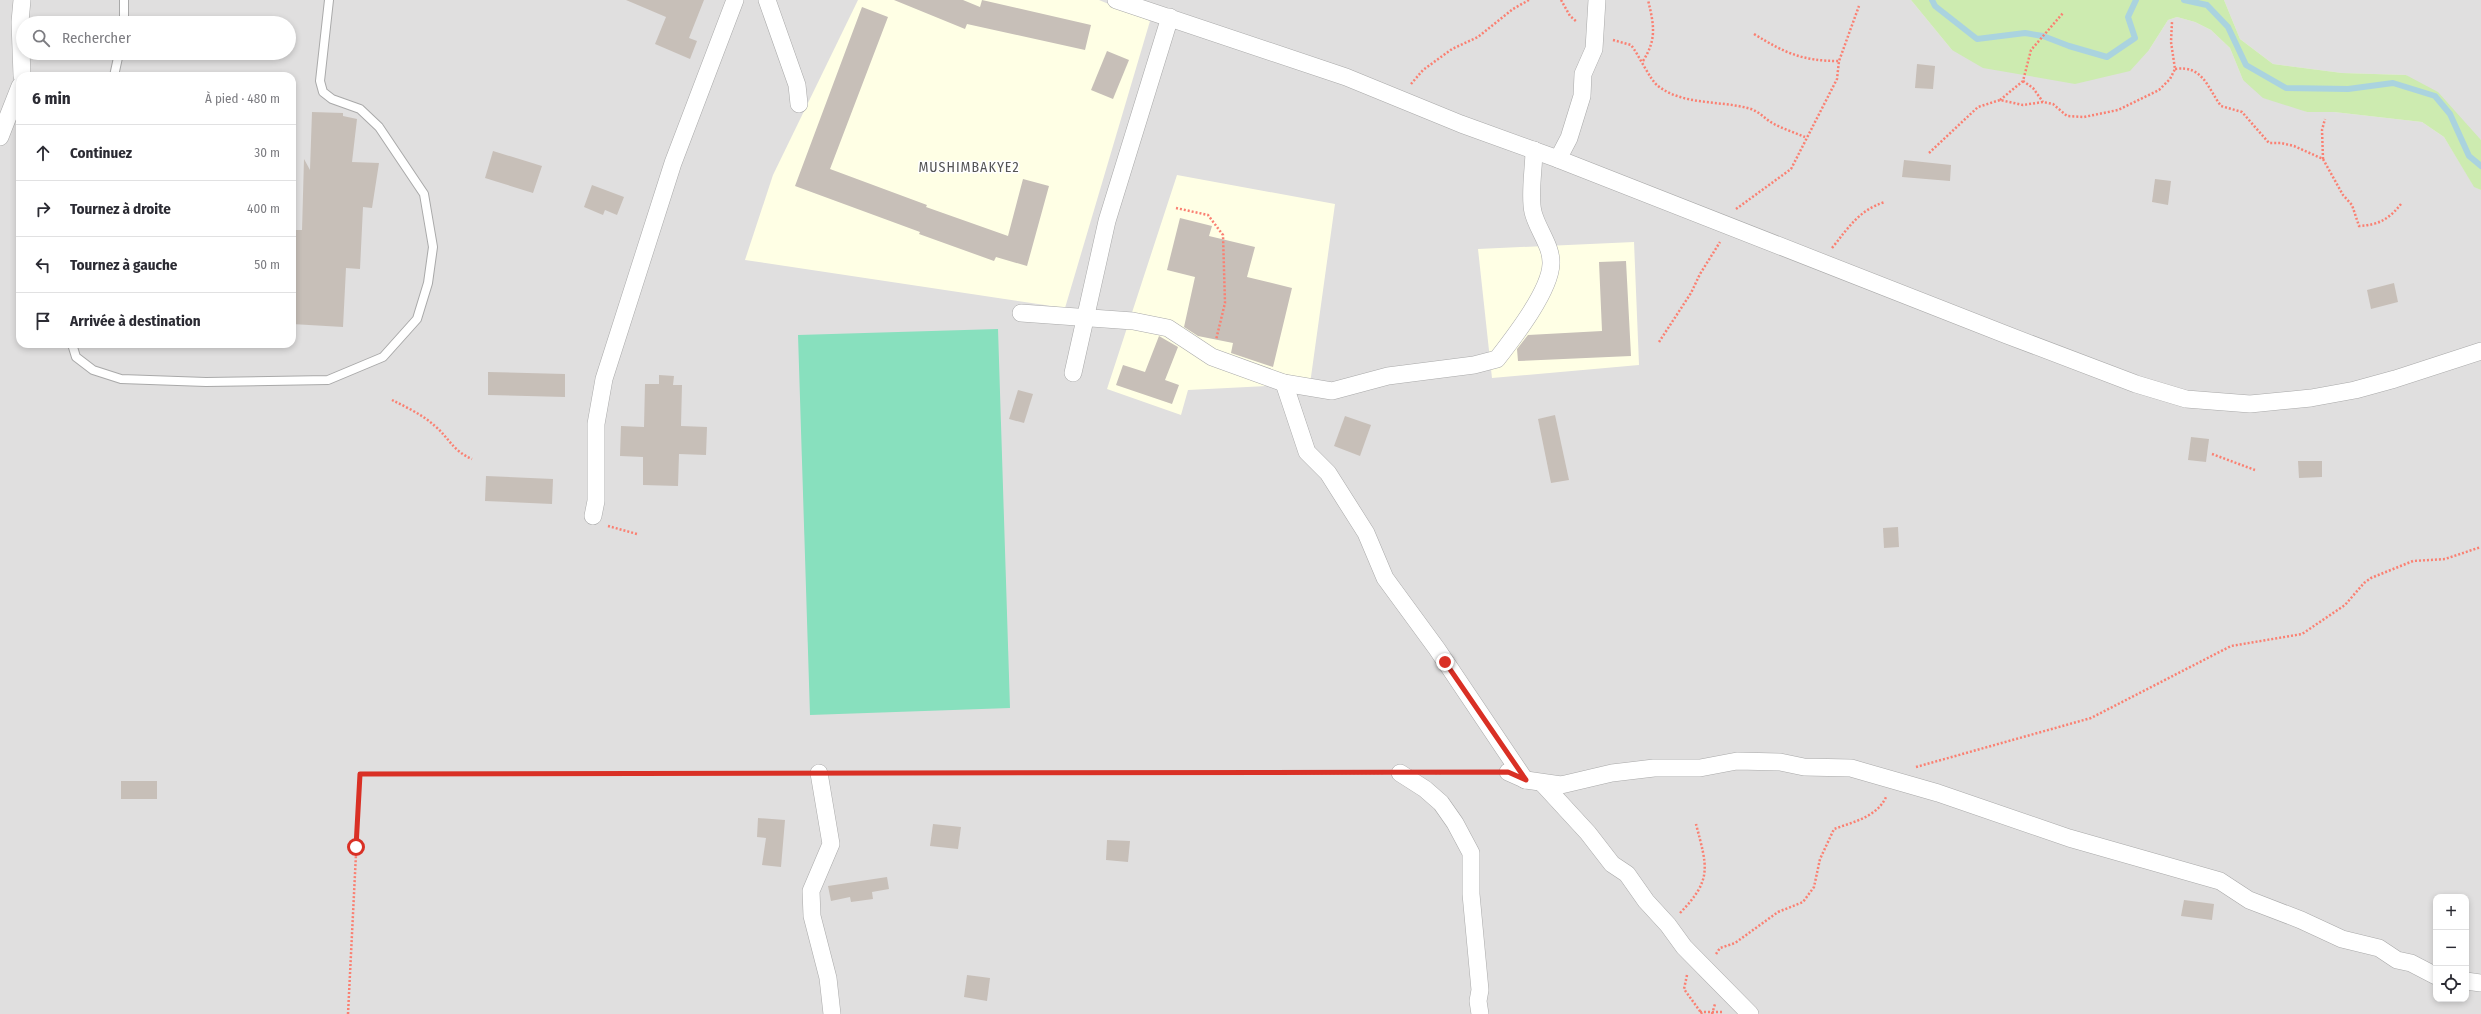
<!DOCTYPE html>
<html lang="fr">
<head>
<meta charset="utf-8">
<style>
  :root { --surface:#fff; --page:#f2f2f3; --text:#2b2b33; --muted:#7c7c81; --line:#e1e1e2 }
  body { margin:0; font-family:"Fira Sans Condensed",sans-serif; background:var(--page); color:var(--text) }
  .controls { position:absolute; right:12px; bottom:12px; display:grid; overflow:hidden; border-radius:8px; box-shadow:0 2px 6px #0003 }
  .controls button { width:36px; height:36px; display:grid; place-items:center; padding:0; border:0; border-bottom:1px solid var(--line); background:var(--surface); color:var(--text); font:20px sans-serif }
  .stop { position:absolute; width:12px; height:12px; margin:-9px; border:3px solid #d93025; border-radius:50%; background:#fff }
  .stop.end { background:#d93025; border-color:#fff; box-shadow:0 1px 4px #0008 }
  .list { margin:0; padding:0; list-style:none }
  h2 { display:flex; justify-content:space-between; align-items:center; height:52px; margin:0; padding:0 16px; font-size:17px }
  h2 small { font-size:13px; font-weight:400; color:var(--muted) }
  .list li { display:grid; grid-template-columns:26px 1fr auto; gap:12px; align-items:center; box-sizing:border-box; height:56px; padding:0 16px; border-top:1px solid var(--line) }
  .list b { display:block; font-size:15px; white-space:nowrap }
  .list em { font-size:13px; font-style:normal; color:var(--muted) }
  .icon { flex:none; width:22px; height:22px; fill:none; stroke:currentColor; stroke-width:2; stroke-linecap:round; stroke-linejoin:round }
  .map { position:relative; flex:none; width:2481px; height:1014px; overflow:hidden }
  .search { position:absolute; background:var(--surface); box-shadow:0 2px 6px #0003; left:16px; top:16px; width:280px; height:44px; display:flex; align-items:center; gap:10px; box-sizing:border-box; padding:0 14px; border-radius:22px; color:var(--muted); font-size:15px }
  .panel { position:absolute; background:var(--surface); box-shadow:0 2px 6px #0003; left:16px; top:72px; width:280px; height:276px; border-radius:12px }
  .map>svg:first-child { display:block }
  .residential { fill:#e0dfdf; fill-rule:evenodd }
  .education { fill:#ffffe5 }
  .grass { fill:#cdebb0 }
  .pitch { fill:#88e0be }
  .lines { fill:none; stroke-linecap:round; stroke-linejoin:round }
  .stream { stroke:#aad3df; stroke-width:6 }
  .building { fill:#c7bfb8 }
  .service-casing { stroke:#a9a9a9; stroke-width:10 }
  .minor-casing { stroke:#a9a9a9; stroke-width:18 }
  .path { stroke:#fa8072; stroke-width:2.5; stroke-dasharray:2 2; stroke-linecap:butt }
  .service { stroke:#fff; stroke-width:8 }
  .minor { stroke:#fff; stroke-width:17 }
  .route { stroke:#d93025; stroke-width:5 }
  .labels { text-anchor:middle; dominant-baseline:central; stroke-width:3; stroke-linejoin:round; paint-order:stroke }
  .quarter-label { font-size:14px; letter-spacing:1px; fill:#555; stroke:#fff }
</style>
</head>
<body>
<div class="map">
<svg width="2481" height="1014" viewBox="0 0 2481 1014">
  <rect width="100%" height="100%" fill="#f2efe9"/>
  <g class="residential">
    <path d="M0 0H1911L1952 50H2149L2168 20 2177 17 2195 22 2211 30 2230 48 2243 80 2307 112H2334L2422 122 2444 137 2474 186 2481 190V1014H0ZM23 23H289V53H23ZM20 76H292V344H20ZM2436 897H2466V999H2436Z"/>
    <path d="M2224 0H2481V140L2406 75 2342 73 2273 64 2240 39Z"/>
  </g>
  <g class="education">
    <path d="M858 0H1099L1150 21 1065 308 745 260 773 175Z"/>
    <path d="M1177 175 1335 204 1310 384 1188 390 1181 415 1107 389Z"/>
    <path d="M1634 242 1639 365 1492 378 1478 249Z"/>
  </g>
  <path class="grass" d="M1911 0H2224L2240 39 2273 64 2342 73 2406 75 2438 92 2481 140V190L2474 187 2444 137 2422 122 2334 112H2307L2263 98 2243 80 2230 48 2211 30 2195 22 2177 17 2168 20 2149 50 2130 71 2075 84 1983 68 1952 50Z"/>
  <path class="pitch" d="M998 329 1010 708 810 715 798 335Z"/>
  <g class="lines">
    <g class="stream">
      <path d="M1932 0 1935 6 1977 39 2025 33 2043 36 2069 46 2107 57 2135 38 2128 17 2136 0"/>
      <path d="M2184 0 2207 5 2228 27 2246 65 2286 88 2348 89 2393 83 2435 96 2450 114 2469 156 2481 166"/>
    </g>
  </g>
  <g class="building">
    <path d="M626 0H704L689 38 697 41 690 59 655 44 666 17Z"/>
    <path d="M894 0H963L980 7 982 0 1091 25 1085 50 967 24 965 29Z"/>
    <path d="M862 7 888 17 830 169 927 205 926 207 1008 236 1023 179 1049 186 1027 266 996 257 994 261 919 234 920 232 795 186Z"/>
    <path d="M1107 51 1129 60 1113 99 1091 90Z"/>
    <path d="M1917 64 1935 66 1933 89 1915 88Z"/>
    <path d="M312 112 343 113V116L357 119 352 162 379 163 372 208 363 207 360 269 346 268 343 327 292 324V230H302L304 159 310 170Z"/>
    <path d="M493 151 542 166 533 193 485 178Z"/>
    <path d="M1904 160 1951 165 1950 181 1902 177Z"/>
    <path d="M2155 179 2171 181 2168 205 2152 202Z"/>
    <path d="M592 185 624 197 617 215 605 210 603 215 584 207Z"/>
    <path d="M1180 218 1212 226 1209 236 1255 247 1247 277 1292 288 1273 367 1231 353 1233 343 1198 336 1184 327 1195 277 1167 270Z"/>
    <path d="M1626 261 1631 356 1518 361 1517 349 1528 335 1602 331 1599 262Z"/>
    <path d="M2394 283 2398 302 2371 309 2367 290Z"/>
    <path d="M1159 336 1178 347 1165 380 1179 385 1172 404 1116 385 1123 365 1145 372Z"/>
    <path d="M488 372 565 374V397L488 395Z"/>
    <path d="M659 375 674 376 673 385H682L681 426 707 427 706 455 679 454 678 486 643 485V457L620 456 621 426 644 427 645 384H659Z"/>
    <path d="M1018 390 1033 394 1024 423 1009 419Z"/>
    <path d="M1555 415 1569 480 1551 483 1538 419Z"/>
    <path d="M1345 416 1371 425 1360 456 1334 446Z"/>
    <path d="M2191 437 2209 439 2206 462 2188 460Z"/>
    <path d="M2298 461H2322V477L2299 478Z"/>
    <path d="M486 476 553 479 552 504 485 501Z"/>
    <path d="M1898 527 1899 547 1884 548 1883 528Z"/>
    <rect x="121" y="781" width="36" height="18"/>
    <path d="M758 818 785 820 781 867 762 865 766 838 757 837Z"/>
    <path d="M933 824 961 827 958 849 930 846Z"/>
    <path d="M1107 840 1130 841 1128 862 1106 860Z"/>
    <path d="M887 877 889 889 872 892 873 899 851 902 850 897 831 901 828 886Z"/>
    <path d="M2184 900 2214 904 2212 920 2181 916Z"/>
    <path d="M967 975 990 978 987 1001 964 997Z"/>
  </g>
  <g class="lines">
    <g class="service-casing">
      <g id="service">
        <path d="M124 23V0"/>
        <path d="M114 76 119 53"/>
        <path d="M72 344 76 357 93 370 121 379 206 382 328 380 383 357 417 319 428 283 433 247 424 194 379 127 360 109 332 99 323 92 320 81 329 0"/>
      </g>
    </g>
    <g class="minor-casing">
      <g id="minor">
        <path d="M767 0 797 85 799 104"/>
        <path d="M1116 0 1346 77 1461 124 1558 159 2007 335 2136 384 2186 399 2250 404 2311 398 2355 390 2395 379 2481 351"/>
        <path d="M22 76 20 22 22 0"/>
        <path d="M0 137 20 86"/>
        <path d="M1558 159 1569 138 1582 96 1583 74 1594 49 1597 0"/>
        <path d="M1021 313 1133 321 1168 328 1212 357 1284 383 1332 391 1388 376 1474 365 1497 359C1514 337 1550 291 1551 264 1552 246 1537 229 1533 212 1529 195 1534 168 1534 150"/>
        <path d="M1073 373 1107 221 1170 17"/>
        <path d="M1284 383 1307 452 1328 473 1366 533 1385 578 1437 649 1525 780"/>
        <path d="M593 516 596 501V424L604 379 673 163 735 0"/>
        <path d="M1508 772 1526 780 1561 785 1612 773 1654 768H1700L1737 761 1780 762 1804 767 1851 768 1938 793 2069 838 2220 881 2249 900 2301 920 2342 939 2379 948 2397 960 2411 963 2436 976"/>
        <path d="M819 773 831 844 811 891 812 916 828 978 832 1014"/>
        <path d="M1400 773 1425 789 1441 803 1455 823 1471 853V894L1480 990 1478 1001 1480 1014"/>
        <path d="M1542 783 1588 833 1612 864 1627 874 1646 901 1668 925 1684 947 1750 1014"/>
        <path d="M2466 981 2481 983"/>
      </g>
    </g>
    <g class="path">
      <path d="M1561 0 1570 16 1577 22"/>
      <path d="M1754 34C1785 53 1802 61 1839 61"/>
      <path d="M1613 40 1631 45C1639 55 1650 80 1658 86 1684 106 1721 100 1751 109 1760 112 1766 120 1774 124 1784 129 1795 133 1805 137"/>
      <path d="M1643 61C1657 39 1654 25 1648 0"/>
      <path d="M2175 69C2203 65 2207 87 2221 106L2242 112 2269 143H2281L2294 146 2323 159 2343 195 2352 205 2359 226C2379 225 2389 219 2401 204"/>
      <path d="M2023 81 2033 88 2043 102"/>
      <path d="M1411 84 1423 70 1452 49 1478 37 1513 9 1529 0"/>
      <path d="M2000 100 2023 81 2031 50 2063 13"/>
      <path d="M1929 153 1978 107 2000 100 2023 105 2043 102 2053 104 2067 116 2084 117 2118 110 2159 90 2170 79 2175 69 2171 42 2172 22"/>
      <path d="M2323 159 2322 130 2325 119"/>
      <path d="M1176 208 1208 215 1223 235 1225 303 1216 340"/>
      <path d="M1736 209 1791 169 1837 79 1839 61 1859 6"/>
      <path d="M1832 248C1849 227 1859 210 1885 202"/>
      <path d="M1659 342 1691 293 1700 274 1720 242"/>
      <path d="M392 400C406 407 423 415 435 426 449 438 453 451 472 459"/>
      <path d="M2212 454 2255 470"/>
      <path d="M608 526 637 534"/>
      <path d="M1916 767 2091 718 2231 646 2302 634 2345 605 2364 583 2371 578 2413 561 2445 559 2481 547"/>
      <path d="M837 773H1384"/>
      <path d="M1435 773 1492 772"/>
      <path d="M1680 913C1713 879 1707 867 1696 824"/>
      <path d="M1716 954 1720 948 1735 943 1778 912 1803 902 1814 887 1820 859 1834 829C1853 822 1877 817 1886 797"/>
      <path d="M1687 975 1684 989 1702 1014"/>
      <path d="M1700 1012H1722"/>
      <path d="M348 1014 360 774 802 773"/>
      <path d="M1712 1014 1715 1004"/>
    </g>
    <use href="#service" class="service"/>
    <use href="#minor" class="minor"/>
  </g>
  <g class="lines">
    <path class="route" d="M356 847 360 774 1508 772 1526 780 1445 662"/>
  </g>
  <g class="labels">
    <g class="quarter-label">
      <text x="969" y="167">MUSHIMBAKYE2</text>
    </g>
  </g>
</svg>
<div class="controls">
<button>+</button>
<button>−</button>
<button><svg class="icon" aria-label="locate" viewBox="0 0 24 24"><circle cx="12" cy="12" r="6"/><path d="M12 2v4M12 18v4M2 12h4M18 12h4"/></svg></button>
</div>
<div class="stop" style="left:356px;top:847px"></div>
<div class="stop end" style="left:1445px;top:662px"></div>
<div class="search"><svg class="icon" aria-label="search" viewBox="0 0 24 24"><circle cx="10" cy="10" r="6"/><path d="M15 15l6 6"/></svg>Rechercher</div>
<section class="panel">
<h2>6 min<small>À pied · 480 m</small></h2>
<ul class="list">
<li><svg class="icon" aria-label="ahead" viewBox="0 0 24 24"><path d="M12 20V5M6 11l6-6 6 6"/></svg><div><b>Continuez</b></div><em>30 m</em></li>
<li><svg class="icon" aria-label="right" viewBox="0 0 24 24"><path d="M7 20v-9h11M14 6l5 5-5 5"/></svg><div><b>Tournez à droite</b></div><em>400 m</em></li>
<li><svg class="icon" aria-label="left" viewBox="0 0 24 24"><path d="M17 20v-9H6M10 6l-5 5 5 5"/></svg><div><b>Tournez à gauche</b></div><em>50 m</em></li>
<li><svg class="icon" aria-label="arrive" viewBox="0 0 24 24"><path d="M6 21V4h12l-3 4 3 4H6"/></svg><div><b>Arrivée à destination</b></div></li>
</ul>
</section>
</div>
</body>
</html>
